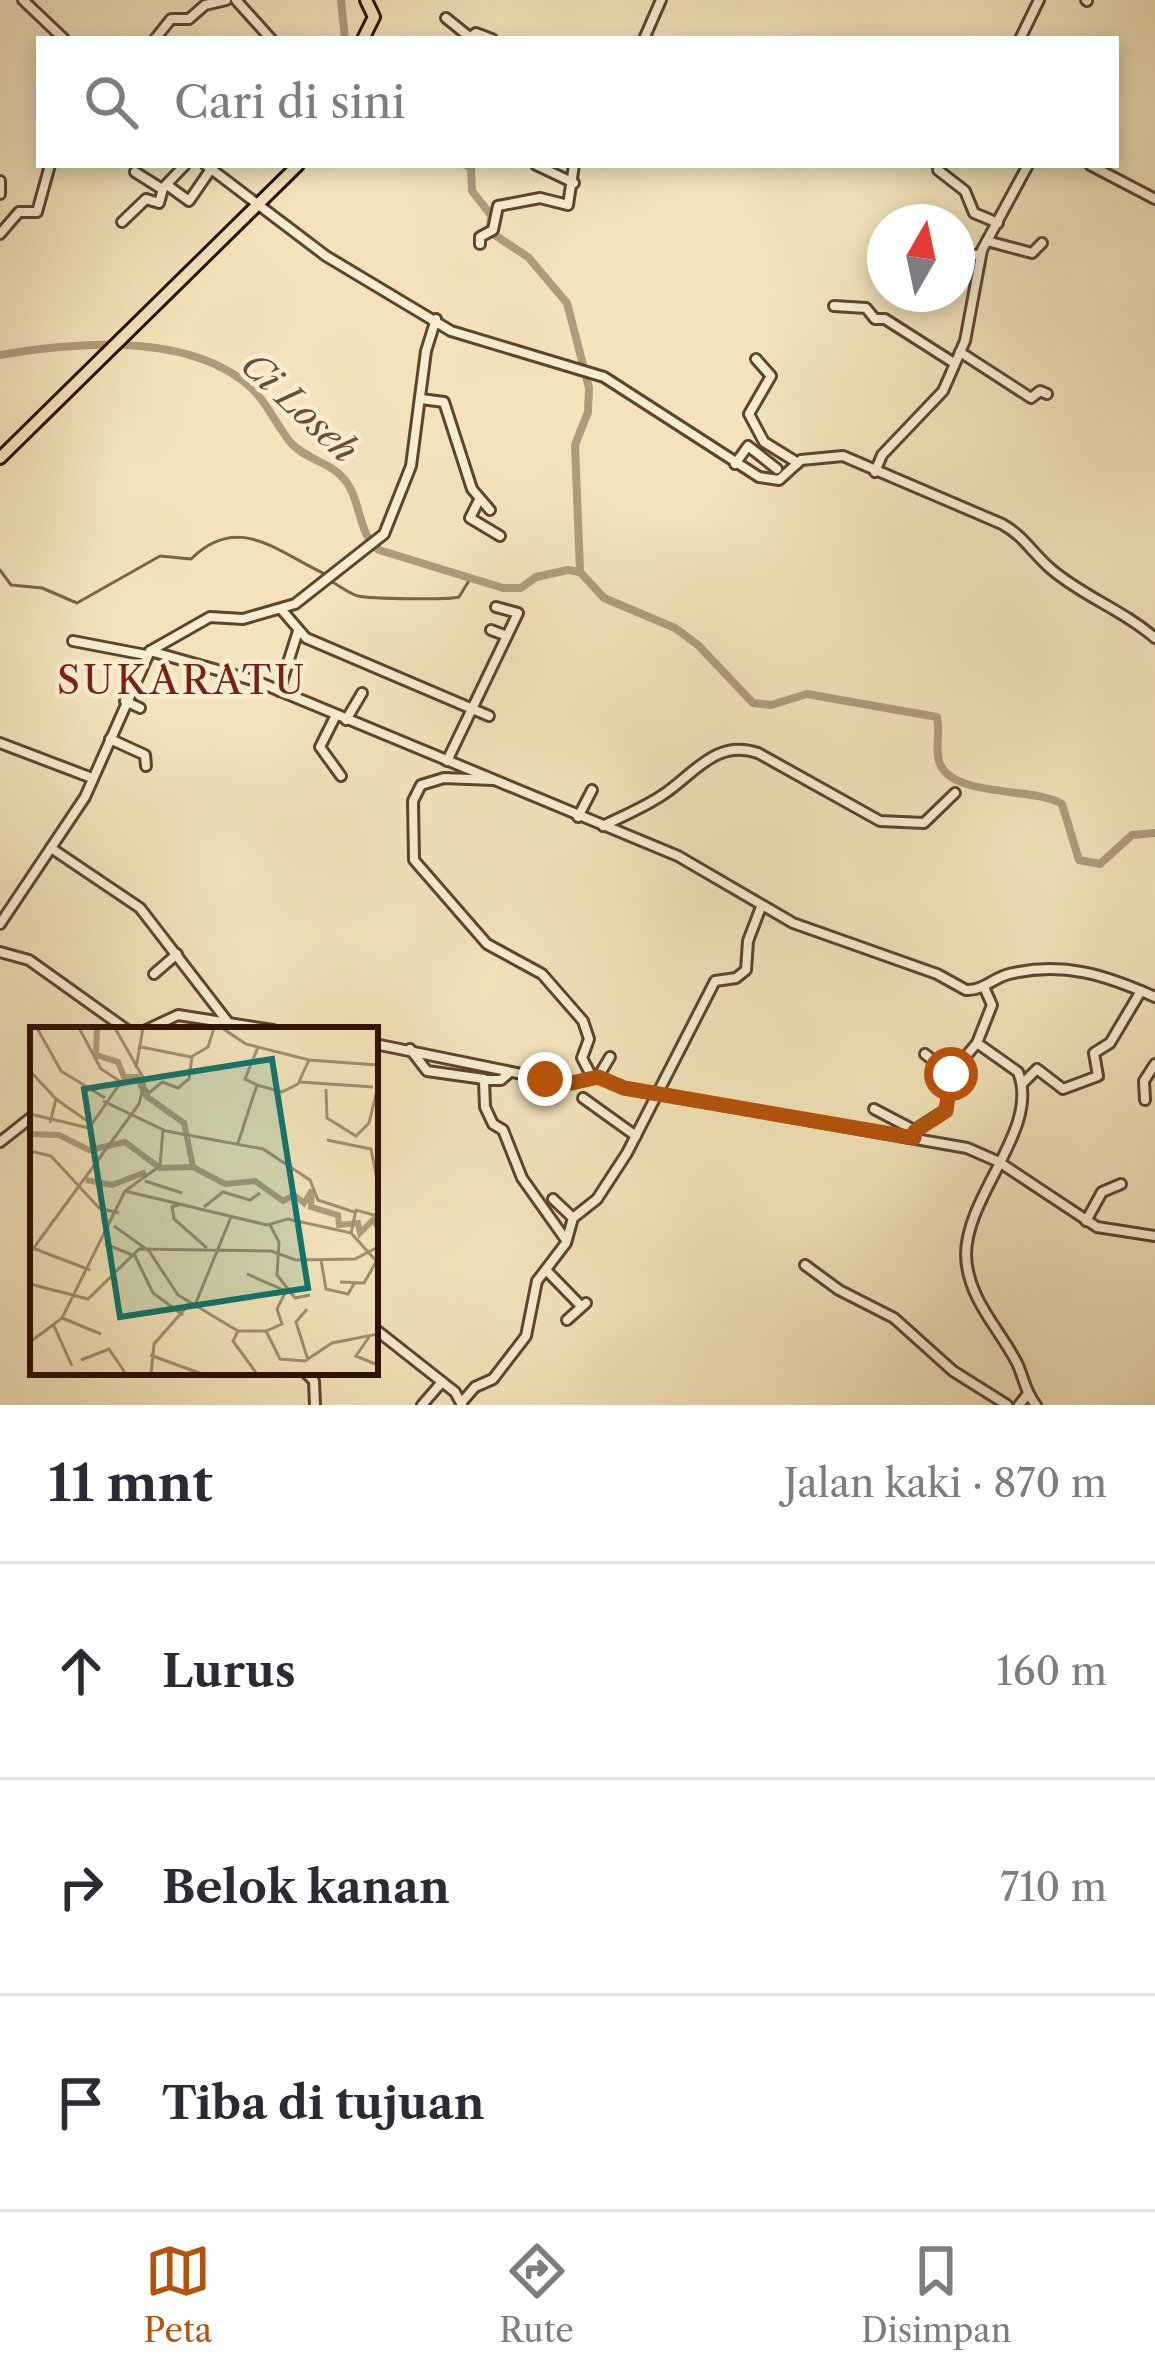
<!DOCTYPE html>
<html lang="id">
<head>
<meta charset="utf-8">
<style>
  :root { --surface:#fff; --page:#f2f2f3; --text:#2b2b33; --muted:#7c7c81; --line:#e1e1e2; --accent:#b45309 }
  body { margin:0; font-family:"Libre Caslon Text",serif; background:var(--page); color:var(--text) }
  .compass { position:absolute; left:867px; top:204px; width:108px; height:108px; border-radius:50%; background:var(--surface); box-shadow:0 6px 18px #0003; rotate:9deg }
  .stop { position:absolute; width:36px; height:36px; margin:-27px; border:9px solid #b45309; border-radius:50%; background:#fff }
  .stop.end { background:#b45309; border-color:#fff; box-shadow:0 3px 12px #0008 }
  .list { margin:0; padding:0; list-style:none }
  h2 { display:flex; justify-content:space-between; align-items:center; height:156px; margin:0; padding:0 48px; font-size:51px }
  h2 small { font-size:39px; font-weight:400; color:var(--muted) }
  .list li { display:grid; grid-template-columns:78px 1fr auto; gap:36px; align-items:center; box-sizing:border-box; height:216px; padding:0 48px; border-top:3px solid var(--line) }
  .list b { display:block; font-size:45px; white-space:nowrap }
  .list em { font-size:39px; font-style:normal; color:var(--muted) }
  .icon { flex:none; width:66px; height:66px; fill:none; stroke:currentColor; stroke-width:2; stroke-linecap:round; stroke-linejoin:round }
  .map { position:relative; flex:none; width:1155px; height:1405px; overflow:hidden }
  .search { position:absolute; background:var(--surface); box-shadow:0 6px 18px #0003; left:36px; right:36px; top:36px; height:132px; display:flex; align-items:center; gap:30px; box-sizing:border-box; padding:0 42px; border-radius:0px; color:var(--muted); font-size:45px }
  .sheet { height:804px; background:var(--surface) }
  nav { display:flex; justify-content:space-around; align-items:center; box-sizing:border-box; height:168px; border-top:3px solid var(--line); background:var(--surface); font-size:33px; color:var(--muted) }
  nav a { display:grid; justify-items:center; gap:6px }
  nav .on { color:var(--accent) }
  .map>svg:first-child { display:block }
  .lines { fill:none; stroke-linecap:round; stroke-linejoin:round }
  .stream { stroke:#7b634a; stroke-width:3 }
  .river { stroke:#af9b7b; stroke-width:8 }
  .minor-casing { stroke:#5e442e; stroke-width:14 }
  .major-casing { stroke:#2c0f00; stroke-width:16 }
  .minor { stroke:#f7edd2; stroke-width:8 }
  .major { stroke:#f2e3ba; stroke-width:10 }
  .route { stroke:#b45309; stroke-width:15 }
  .labels { text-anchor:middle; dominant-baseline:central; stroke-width:9; stroke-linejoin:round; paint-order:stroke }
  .water-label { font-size:36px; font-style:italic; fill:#674e37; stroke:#f7edd2 }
  .quarter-label { font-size:39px; letter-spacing:3px; fill:#7a1f14; stroke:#f7edd2 }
  .inset-river { fill:none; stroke:#af9b7b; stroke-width:6 }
  .inset-road { fill:none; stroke:#a38e70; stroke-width:3 }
  .view { fill:#0f766e; fill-opacity:0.15; stroke:#0f766e; stroke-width:6 }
  .inset-edge { fill:none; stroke:#2c0f00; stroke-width:6 }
</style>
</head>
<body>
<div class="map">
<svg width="1155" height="1405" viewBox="0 0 1155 1405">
  <rect width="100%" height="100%" fill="#f2e3ba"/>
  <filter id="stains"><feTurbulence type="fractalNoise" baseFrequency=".00167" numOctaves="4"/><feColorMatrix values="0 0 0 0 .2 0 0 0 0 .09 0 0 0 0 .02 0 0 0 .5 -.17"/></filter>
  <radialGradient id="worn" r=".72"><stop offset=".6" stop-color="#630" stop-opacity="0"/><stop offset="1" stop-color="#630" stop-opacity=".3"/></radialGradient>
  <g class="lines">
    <g class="stream">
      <path d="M0 570 11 585 42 588 77 603 160 556 191 559C238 512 277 552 325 574"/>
      <path d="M331 581C338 585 350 594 358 596 371 599 448 600 459 597L470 579"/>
    </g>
    <g class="river">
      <path d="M341 0 345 39"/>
      <path d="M466 165 471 167 472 191 491 215 490 232 528 257 567 303 589 388 588 412 575 445 580 572"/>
      <path d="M0 355C75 342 184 332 247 384 266 400 276 425 291 443 305 459 330 462 344 479 362 500 357 534 379 550L503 588H521L536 577 568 570 580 572 604 598 675 628 698 645 753 703 771 705 807 694 937 717C941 732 934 749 940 764 954 798 1036 787 1062 804L1079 860 1100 864 1132 835 1155 833"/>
    </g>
    <g class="minor-casing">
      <g id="minor">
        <path d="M23 0 64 39"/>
        <path d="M236 0 271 39"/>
        <path d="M1086 0 1087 1"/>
        <path d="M446 18 472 39"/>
        <path d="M469 38 476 33 492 39"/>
        <path d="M155 39 171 19H189L205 5 226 0"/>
        <path d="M644 39 661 0"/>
        <path d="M1020 39 1039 0"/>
        <path d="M206 165 326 256 451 331 604 377 759 477 779 480 801 460 843 456 1002 524C1024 536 1033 554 1051 569 1082 596 1123 610 1155 638"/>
        <path d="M536 165 574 183"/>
        <path d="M1090 165 1155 199"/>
        <path d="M938 170 965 191 974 213 998 223"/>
        <path d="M135 172 162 189 185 165"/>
        <path d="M0 181V194"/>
        <path d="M167 185 189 201 211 169"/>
        <path d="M122 222 146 199 159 203 163 189"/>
        <path d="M0 234 19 212H37L50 165"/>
        <path d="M987 241 1032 253 1042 243"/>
        <path d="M480 244V237L493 230 498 206 540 198 568 205 574 165"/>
        <path d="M957 258 981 254"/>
        <path d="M918 304 932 294"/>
        <path d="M834 306 866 308 875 319H885L954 363"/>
        <path d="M960 352 1031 398 1040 391 1047 394"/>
        <path d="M756 359 771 376 749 414 764 442 798 463"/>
        <path d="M421 399 444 402 472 489 490 510"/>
        <path d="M735 464 748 446 777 469"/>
        <path d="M875 472 882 455 943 391 965 341 982 250 1028 165"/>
        <path d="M478 502 470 518 500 536"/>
        <path d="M281 609 306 638 489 716"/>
        <path d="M491 630 507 636"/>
        <path d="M73 641 146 655"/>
        <path d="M150 651 256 681 678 856 793 923 937 974 966 990C983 991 993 978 1009 974 1063 961 1106 975 1155 997"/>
        <path d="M279 691 298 631"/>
        <path d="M125 701 140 708"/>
        <path d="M336 715 320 747 341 776"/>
        <path d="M346 720 362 693"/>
        <path d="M110 739 145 755 146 766"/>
        <path d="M0 743 92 778"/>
        <path d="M447 761 518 613 496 607"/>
        <path d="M493 780 444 778 421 785 413 801 414 860 487 944 542 974 583 1021 589 1039 582 1058 592 1077"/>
        <path d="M578 817 592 790"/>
        <path d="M603 826C623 816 645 807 664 794 695 773 716 739 758 753L880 821 924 823 955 793"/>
        <path d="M51 848 140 908 234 1030"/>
        <path d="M0 924 85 797 150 651 210 617 243 619 295 604 384 534 411 466 426 351 436 319"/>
        <path d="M0 952 29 960 127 1030"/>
        <path d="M154 974 177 954"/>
        <path d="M984 987 992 1005 977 1043 1018 1072C1041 1128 966 1194 966 1255 967 1298 999 1328 1017 1363 1024 1378 1025 1392 1036 1405"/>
        <path d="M146 1030 178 1015 273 1030"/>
        <path d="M375 1044 546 1079 572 1083 598 1077 624 1088 967 1148 999 1162 1097 1227 1155 1236"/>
        <path d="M410 1049 427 1071 484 1079"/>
        <path d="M925 1054 951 1074"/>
        <path d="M510 1072 501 1080H484L485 1107 493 1124 503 1130 522 1178 566 1240"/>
        <path d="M598 1077 610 1057"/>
        <path d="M1023 1083 1037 1069 1063 1089 1098 1076 1094 1053 1110 1043 1141 991"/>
        <path d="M583 1098 636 1136"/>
        <path d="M1145 1100 1144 1081 1155 1064"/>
        <path d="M874 1109 914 1130"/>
        <path d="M913 1138 915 1130 946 1110 951 1074 977 1043"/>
        <path d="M0 1142 33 1116"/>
        <path d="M553 1199 573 1218"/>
        <path d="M1086 1221 1102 1192 1121 1184"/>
        <path d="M805 1265 839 1290 894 1318 953 1371 1007 1405"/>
        <path d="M546 1270 580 1305"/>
        <path d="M567 1320 586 1303"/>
        <path d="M375 1329 455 1392 462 1405"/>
        <path d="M305 1372 314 1381 315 1405"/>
        <path d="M462 1402 475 1387 493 1379 526 1336 537 1281 566 1243 573 1218 597 1199 627 1153 715 981 736 978 746 970 748 941 761 907"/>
        <path d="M422 1405 442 1382"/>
        <path d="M1019 1405 1027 1395"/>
      </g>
    </g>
    <g class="major-casing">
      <g id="major">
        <path d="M363 39 374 17 366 0"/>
        <path d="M0 458 298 165"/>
      </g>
    </g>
    <use href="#minor" class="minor"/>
    <use href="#major" class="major"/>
  </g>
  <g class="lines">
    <path class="route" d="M545 1079 572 1083 598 1077 624 1088 914 1138 915 1131 946 1111 951 1074"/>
  </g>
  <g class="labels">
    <g class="water-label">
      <text transform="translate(300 407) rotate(43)">Ci Loseh</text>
    </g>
    <g class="quarter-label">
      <text x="182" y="680">SUKARATU</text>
    </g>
  </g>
  <g transform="translate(30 1027)">
    <rect width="348" height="348" fill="#f2e3ba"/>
    <path class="inset-river" d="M67 1 66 28 88 35 94 50H107L116 69 154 96 163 140M0 107 29 108 59 123 95 115 130 141 163 140 195 157 225 154 253 174 264 168 274 176 282 163 281 180 308 188 309 198 328 196 330 206 343 193 348 200M56 153 82 158 116 145"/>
    <path class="inset-road" d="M7 1 31 44 75 71M192 1 216 17 279 33 348 38M111 20 161 30 178 20 184 1M106 41 113 1M0 44 26 72 20 96M270 55 343 60M227 58 215 52 228 20M115 60 119 66 132 55 148 61 159 52 162 30M296 62 297 91 326 109 339 96 348 59M26 72 60 96M73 74 136 104 233 122 280 153 288 173 324 185M0 87 59 101 91 55 71 42 49 1M297 113 341 122 348 157M208 116 227 58 252 65 268 57 279 33M0 124 21 129 69 181 89 186M115 154 152 166M95 164 237 198 258 192 321 206 326 183 348 189M150 177 142 180 144 192 177 221M174 180 193 165 220 173 230 166M240 198 249 215 247 248 265 271 280 268M84 199 119 224 148 268 208 304H236L250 332 275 334 302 316 348 307M321 206 348 236M75 217 105 229 123 266 153 288M0 220 60 243M0 226 109 77 115 54 85 1M291 233 296 262 318 267 324 257M217 247 258 265M310 255 334 256 346 235M0 257 58 272 109 222 241 224 266 233 325 232 348 220M165 278 201 190M277 282 266 295 278 333M32 291 71 307M24 299 42 339M208 304 203 314 227 347M236 304 252 297 247 282 256 264M339 310 326 329 348 338M0 315 32 291 95 164 130 139 133 102M120 328 172 347M51 333 79 322 96 347M121 347 124 317 161 275"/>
    <path class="view" d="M242 32 278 261 90 290 54 62Z"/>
    <rect width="348" height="348" class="inset-edge"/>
  </g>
  <rect width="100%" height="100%" filter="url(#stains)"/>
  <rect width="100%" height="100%" fill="url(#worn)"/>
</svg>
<svg class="compass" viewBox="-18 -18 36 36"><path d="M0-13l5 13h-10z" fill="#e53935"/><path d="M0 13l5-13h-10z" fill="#7c7c81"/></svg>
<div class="stop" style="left:951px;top:1074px"></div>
<div class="stop end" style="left:545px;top:1079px"></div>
<div class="search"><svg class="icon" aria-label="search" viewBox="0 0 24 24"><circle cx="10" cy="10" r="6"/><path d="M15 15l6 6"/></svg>Cari di sini</div>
</div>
<section class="sheet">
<h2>11 mnt<small>Jalan kaki · 870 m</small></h2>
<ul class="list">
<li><svg class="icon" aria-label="ahead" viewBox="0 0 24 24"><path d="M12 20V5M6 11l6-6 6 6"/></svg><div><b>Lurus</b></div><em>160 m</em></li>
<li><svg class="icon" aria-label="right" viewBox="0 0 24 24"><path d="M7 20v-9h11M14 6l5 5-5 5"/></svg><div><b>Belok kanan</b></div><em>710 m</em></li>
<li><svg class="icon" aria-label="arrive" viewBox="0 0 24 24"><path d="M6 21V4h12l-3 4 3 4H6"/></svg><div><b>Tiba di tujuan</b></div></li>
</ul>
</section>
<nav>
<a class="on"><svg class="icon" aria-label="map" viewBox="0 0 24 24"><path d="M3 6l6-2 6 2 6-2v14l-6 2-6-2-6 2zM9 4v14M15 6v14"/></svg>Peta</a>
<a><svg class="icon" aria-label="directions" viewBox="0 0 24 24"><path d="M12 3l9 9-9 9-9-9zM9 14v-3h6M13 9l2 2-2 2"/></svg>Rute</a>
<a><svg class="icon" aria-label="saved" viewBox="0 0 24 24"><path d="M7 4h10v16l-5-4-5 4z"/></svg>Disimpan</a>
</nav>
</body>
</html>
